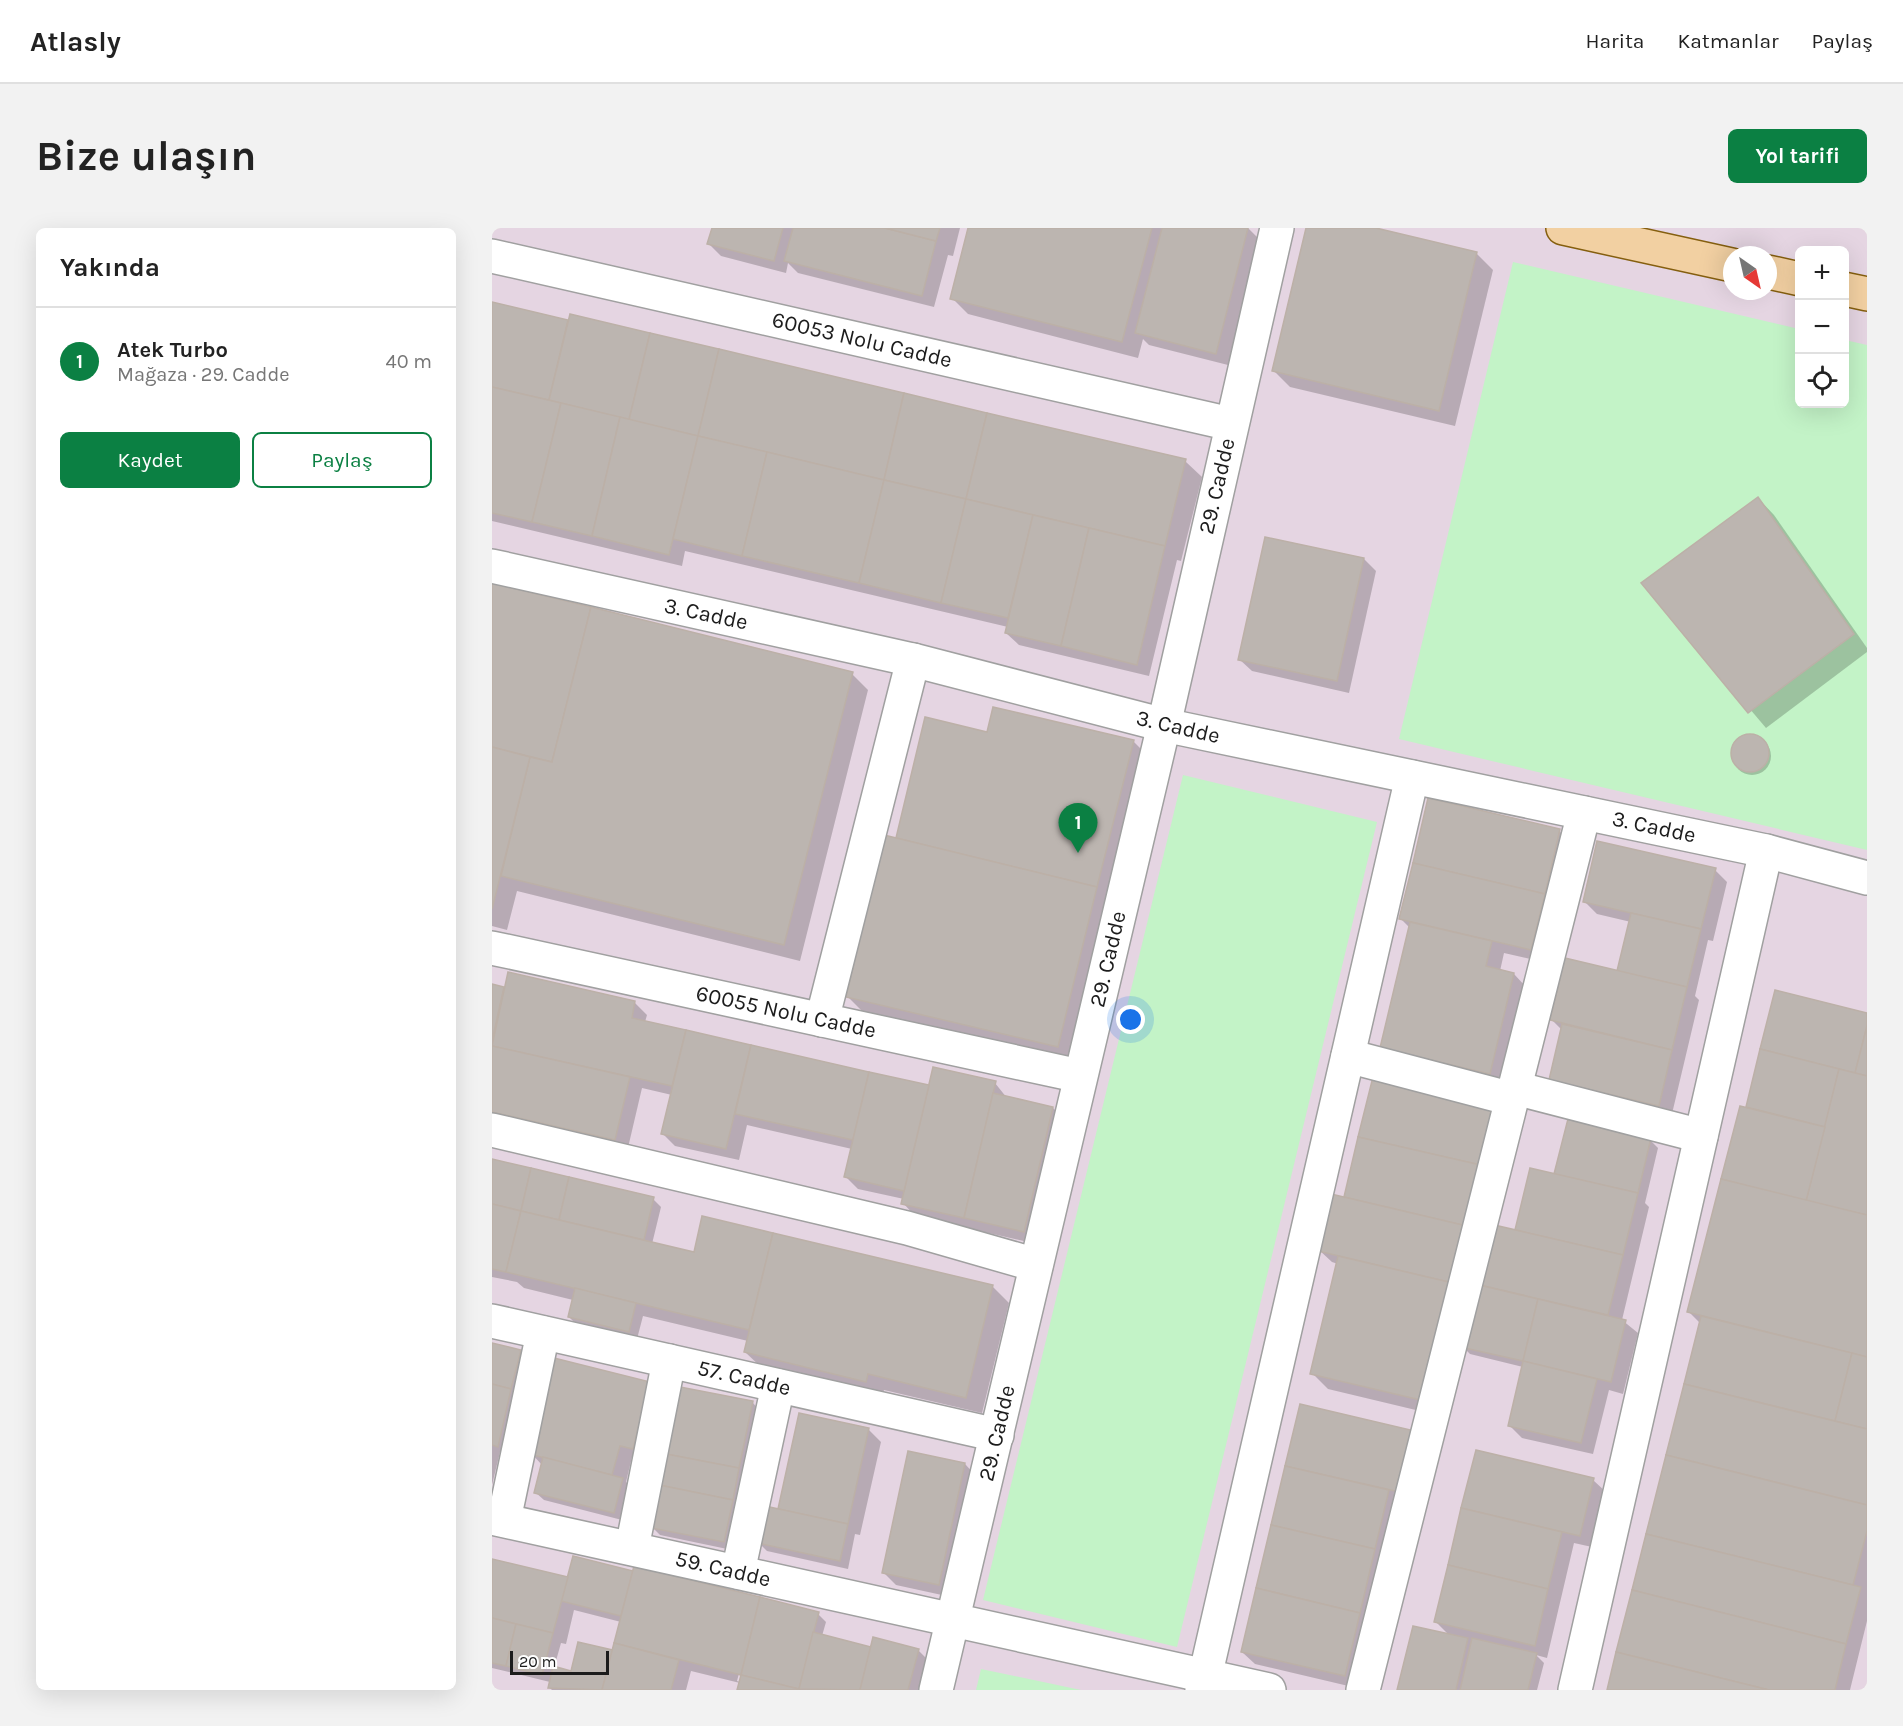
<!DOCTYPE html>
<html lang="tr">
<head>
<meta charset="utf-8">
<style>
  :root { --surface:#fff; --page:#f2f2f2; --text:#222; --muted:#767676; --line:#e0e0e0; --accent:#0b8043 }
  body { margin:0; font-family:Karla,sans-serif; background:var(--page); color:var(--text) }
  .controls { position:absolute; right:18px; top:18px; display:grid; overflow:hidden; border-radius:9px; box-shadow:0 6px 24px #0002 }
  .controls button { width:54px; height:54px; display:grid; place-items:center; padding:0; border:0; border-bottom:2px solid var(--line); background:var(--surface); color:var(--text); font:30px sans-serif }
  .compass { position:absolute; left:1231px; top:18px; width:54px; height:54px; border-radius:50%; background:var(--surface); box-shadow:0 6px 24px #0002; rotate:146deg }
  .scale { position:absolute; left:18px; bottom:15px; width:99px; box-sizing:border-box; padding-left:6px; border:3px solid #1c1c1c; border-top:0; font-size:16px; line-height:21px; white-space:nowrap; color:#1c1c1c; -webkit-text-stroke:4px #fff; paint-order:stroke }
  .you { position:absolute; left:639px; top:792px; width:21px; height:21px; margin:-15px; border:4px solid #fff; border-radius:50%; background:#1a73e8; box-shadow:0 0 0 9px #1a73e833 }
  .badge { display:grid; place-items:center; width:39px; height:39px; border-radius:50%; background:var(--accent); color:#fff; font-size:20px; font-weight:700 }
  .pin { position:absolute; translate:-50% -50px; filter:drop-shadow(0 2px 3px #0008) }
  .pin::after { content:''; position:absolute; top:32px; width:21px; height:18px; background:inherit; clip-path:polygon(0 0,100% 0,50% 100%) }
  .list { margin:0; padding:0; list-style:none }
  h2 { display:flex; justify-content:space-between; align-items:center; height:78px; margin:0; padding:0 24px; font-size:26px }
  h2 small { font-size:20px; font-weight:400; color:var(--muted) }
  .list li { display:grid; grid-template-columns:39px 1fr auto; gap:18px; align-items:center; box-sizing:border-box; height:108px; padding:0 24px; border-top:2px solid var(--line) }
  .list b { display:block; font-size:22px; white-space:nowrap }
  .list p { margin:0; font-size:20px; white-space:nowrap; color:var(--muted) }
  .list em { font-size:20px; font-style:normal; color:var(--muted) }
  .actions { display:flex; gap:12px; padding:18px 24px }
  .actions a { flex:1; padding:14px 0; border:2px solid var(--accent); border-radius:9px; text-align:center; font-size:21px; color:var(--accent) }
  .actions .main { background:var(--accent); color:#fff }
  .icon { flex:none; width:33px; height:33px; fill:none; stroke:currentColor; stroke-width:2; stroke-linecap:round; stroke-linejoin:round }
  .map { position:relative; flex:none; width:1375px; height:1462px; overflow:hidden; border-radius:9px }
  header { display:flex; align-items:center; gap:36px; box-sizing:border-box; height:84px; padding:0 30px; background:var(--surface); border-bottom:2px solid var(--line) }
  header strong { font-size:28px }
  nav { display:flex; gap:33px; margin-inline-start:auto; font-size:21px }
  .intro { display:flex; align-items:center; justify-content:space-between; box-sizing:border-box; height:144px; padding:0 36px }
  h1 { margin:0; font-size:42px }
  .button { padding:15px 27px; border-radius:9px; background:var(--accent); color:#fff; font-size:21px; font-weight:700 }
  main { display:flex; gap:36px; padding:0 36px }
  aside { flex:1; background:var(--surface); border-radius:9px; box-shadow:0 6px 24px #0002 }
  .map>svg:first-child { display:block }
  .industrial { fill:#e5d5e2; fill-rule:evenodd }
  .park { fill:#c3f3c7 }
  .shadow { fill:#0003; fill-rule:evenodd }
  .building { fill:#bcb5b0; stroke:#bcb0a7; stroke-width:1.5 }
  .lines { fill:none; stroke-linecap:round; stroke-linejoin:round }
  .minor-casing { stroke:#a0a0a0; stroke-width:36 }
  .major-casing { stroke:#855f0f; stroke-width:36 }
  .minor { stroke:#fff; stroke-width:33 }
  .major { stroke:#f2d0a2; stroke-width:33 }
  .labels { text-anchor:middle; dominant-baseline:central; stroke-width:6; stroke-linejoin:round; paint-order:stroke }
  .street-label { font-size:22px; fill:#1c1c1c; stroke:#fff }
</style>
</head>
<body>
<header>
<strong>Atlasly</strong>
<nav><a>Harita</a><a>Katmanlar</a><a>Paylaş</a></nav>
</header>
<div class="intro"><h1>Bize ulaşın</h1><a class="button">Yol tarifi</a></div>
<main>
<aside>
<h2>Yakında<small></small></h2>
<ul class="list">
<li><span class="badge">1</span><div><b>Atek Turbo</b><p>Mağaza · 29. Cadde</p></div><em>40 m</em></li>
</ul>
<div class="actions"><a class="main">Kaydet</a><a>Paylaş</a></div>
</aside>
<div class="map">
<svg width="1375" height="1462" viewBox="0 0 1375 1462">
  <rect width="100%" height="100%" fill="#ece9e3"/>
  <path class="industrial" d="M0 0H1375V1462H0ZM1308 22H1352V176H1308ZM1240 27H1276V63H1240Z"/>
  <g class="park">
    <path d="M1021 34 1307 101 1308 176H1352L1353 112 1375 117V622L907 511Z"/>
    <path d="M691 547 885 594 685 1419 491 1372Z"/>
    <path d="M489 1441 589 1462H484Z"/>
  </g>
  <g class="shadow">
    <path d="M221 0H468L461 28 456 27 442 79 306 45 296 35 294 45 229 28 217 16Z"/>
    <path d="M478 0H756L768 12 736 137 657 117 651 111 646 130 476 86 460 70Z"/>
    <path d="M816 0H877L985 26 1001 42 963 198 798 159 782 143Z"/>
    <path d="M0 76 693 233 710 249 689 333 685 332 657 448 527 417 514 405 516 399 193 323 190 338 0 293Z"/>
    <path d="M1266 270 1282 287 1375 420V424L1274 500 1151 355Z"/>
    <path d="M872 331 884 343 857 465 760 443 747 431Z"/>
    <path d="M0 357 360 446 376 462 308 733 25 663 15 702 0 698Z"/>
    <path d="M496 506 641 513 657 529 582 835 371 784 355 768 405 612Z"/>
    <circle cx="1260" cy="528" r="19"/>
    <path d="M1067 603 1080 615 1051 734 1012 725 1008 743 1022 746 1034 759 1010 857 889 819 918 700 909 691Z"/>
    <path d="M1223 642 1235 654 1221 713 1216 712 1203 768 1207 772 1179 890 1058 852 1070 802 1060 792 1127 744 1139 694 1105 686 1092 673Z"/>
    <path d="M0 758 13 762 142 774 155 787 153 794 438 859 503 855 515 870 561 880 573 892 545 1016 423 988 411 975 412 971 366 961 354 949 360 921 255 897 247 932 183 918 171 906 180 867 150 860 135 924 0 893Z"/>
    <path d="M1285 764 1375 786V1393L1358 1462H1116L1209 1096 1197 1084 1259 882 1255 878ZM1339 1192H1344L1349 1198 1347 1200Z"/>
    <path d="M882 851 999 998 1024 1004 1064 947 1158 912 1166 920 1153 975 1157 979 1130 1092 1146 1105 1131 1166 1117 1162 1101 1226 1030 1210 1017 1197 1031 1139 978 1126 970 1118 953 1189 836 1161 820 1145 846 1036 840 1034 827 1022 853 971Z"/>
    <path d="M0 932 161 971 169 979 160 1016 203 1026 212 989 500 1058 517 1075 490 1185 392 1162 390 1169 270 1140 253 1124 256 1113 151 1088 145 1111 85 1097 77 1089 81 1072 32 1060 25 1054 0 1049Z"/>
    <path d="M0 1117 28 1123 36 1131 14 1226 8 1224 0 1257Z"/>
    <path d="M157 1155 153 1233 140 1229 134 1254 139 1259 130 1292 52 1272 43 1264 50 1237 39 1225Z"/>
    <path d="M260 1174 272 1187 240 1322 168 1307 160 1299Z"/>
    <path d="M810 1178 924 1277 865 1460 763 1436 750 1424Z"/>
    <path d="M377 1202 389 1214 368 1307 363 1306 356 1341 275 1323 267 1315 288 1282Z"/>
    <path d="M985 1224 1101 1252 1114 1264 1100 1319 1082 1315 1055 1430 1044 1427 1052 1435 1045 1462H907L922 1399 958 1408 944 1394Z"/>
    <path d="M473 1236 485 1249 459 1369 404 1357 391 1344Z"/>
    <path d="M0 1332 77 1351 326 1386 334 1394 330 1408 380 1420 426 1422 438 1434 431 1462H246L248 1455 199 1443 194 1462H60L57 1459 58 1454 0 1440ZM265 1377 248 1454 245 1453ZM82 1382 129 1394 122 1424 80 1445 62 1440 69 1415 74 1416Z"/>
  </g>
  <g class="building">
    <path d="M220 0H291L282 33 215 16Z"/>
    <path d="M301 0H393L444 13 430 68 292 33Z"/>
    <path d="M393 0H448L444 13Z"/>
    <path d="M476 0H660L630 114 458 71Z"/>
    <path d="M670 0H756L724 126 643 105Z"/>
    <path d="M814 0H884L985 24 947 183 780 143Z"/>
    <path d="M0 74 76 92 57 172 0 159Z"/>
    <path d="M78 86 158 105 137 192 57 172Z"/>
    <path d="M158 105 227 121 206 208 137 192Z"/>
    <path d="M227 121 412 165 392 252 206 208Z"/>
    <path d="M0 159 69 175 40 294 0 285Z"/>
    <path d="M412 165 495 185 474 271 392 252Z"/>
    <path d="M69 175 128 189 100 308 40 294Z"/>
    <path d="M495 185 694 231 673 318 474 271Z"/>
    <path d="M128 189 206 208 177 327 100 308Z"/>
    <path d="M206 208 275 224 250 328 181 311Z"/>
    <path d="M275 224 392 252 367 355 250 328Z"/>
    <path d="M392 252 474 271 449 375 367 355Z"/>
    <path d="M1266 269 1362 406 1256 485 1149 355Z"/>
    <path d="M474 271 541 287 516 390 449 375Z"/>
    <path d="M541 287 597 300 569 418 513 405Z"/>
    <path d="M597 300 673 318 645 437 569 418Z"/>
    <path d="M773 309 872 330 845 453 746 432Z"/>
    <path d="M0 355 99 379 60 534 0 519Z"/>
    <path d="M99 379 361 444 292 717 9 648 38 529 60 534Z"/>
    <path d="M501 479 642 512 605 659 404 610 433 489 495 504Z"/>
    <circle cx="1258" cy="525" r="19"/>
    <path d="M0 519 38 529 0 681Z"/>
    <path d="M936 570 1068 601 1053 666 921 635Z"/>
    <path d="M392 607 605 659 566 819 354 769Z"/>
    <path d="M1105 613 1224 640 1209 701 1091 674Z"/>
    <path d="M921 635 1053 666 1039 722 907 691Z"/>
    <path d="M1139 685 1209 701 1195 759 1125 743Z"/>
    <path d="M918 694 1000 713 994 738 1022 745 998 846 888 820Z"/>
    <path d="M1073 730 1195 759 1180 822 1058 792Z"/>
    <path d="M16 744 143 773 140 790 194 802 180 858 0 818Z"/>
    <path d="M0 756 12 759 0 813Z"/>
    <path d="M1283 762 1375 785V798L1363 845 1268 821Z"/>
    <path d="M1070 796 1180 822 1167 878 1057 852Z"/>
    <path d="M1375 798V848L1363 845Z"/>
    <path d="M194 802 259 817 234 921 169 906Z"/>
    <path d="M259 817 377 844 361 912 243 886Z"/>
    <path d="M0 818 138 849 123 912 0 884Z"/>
    <path d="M1268 821 1347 841 1333 899 1254 879Z"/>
    <path d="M441 839 504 853 472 990 409 976Z"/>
    <path d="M1347 841 1375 848V987L1314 973Z"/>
    <path d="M377 844 437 857 412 963 352 949Z"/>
    <path d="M881 849 1007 879 993 938 866 909Z"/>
    <path d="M501 865 561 879 532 1004 472 990Z"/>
    <path d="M1248 878 1333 899 1314 973 1229 951Z"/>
    <path d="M1076 891 1159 910 1146 965 1062 946Z"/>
    <path d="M866 909 993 938 979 999 852 969Z"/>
    <path d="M0 931 39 940 29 983 0 976Z"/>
    <path d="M39 940 77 949 67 992 29 983Z"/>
    <path d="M1038 940 1146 965 1131 1027 1023 1002Z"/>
    <path d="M77 949 162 969 152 1012 67 992Z"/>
    <path d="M1229 951 1375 987V1129L1195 1084Z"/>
    <path d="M839 966 979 999 965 1056 826 1023Z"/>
    <path d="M0 976 29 983 14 1044 0 1041Z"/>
    <path d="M29 983 202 1024 210 988 281 1005 257 1102 14 1044Z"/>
    <path d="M998 996 1131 1027 1116 1087 983 1056Z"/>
    <path d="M281 1005 501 1057 474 1170 376 1146 374 1154 252 1124Z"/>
    <path d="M846 1028 965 1056 937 1174 818 1146Z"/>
    <path d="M983 1056 1046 1071 1031 1133 968 1119Z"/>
    <path d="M83 1060 144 1075 137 1104 76 1089Z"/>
    <path d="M1046 1071 1134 1092 1119 1154 1031 1133Z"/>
    <path d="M1209 1088 1360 1125 1343 1193 1192 1156Z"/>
    <path d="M0 1115 29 1122 19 1161 0 1156Z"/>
    <path d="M1360 1125 1375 1129V1201L1343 1193Z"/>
    <path d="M62 1130 158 1154 141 1221 128 1218 120 1247 37 1226Z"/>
    <path d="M1031 1133 1105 1151 1089 1215 1016 1198Z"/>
    <path d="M0 1156 19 1161 6 1219 0 1217Z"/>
    <path d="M1192 1156 1375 1201V1277L1174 1227Z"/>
    <path d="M188 1159 261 1173 247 1240 174 1226Z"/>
    <path d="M808 1176 927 1204 912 1265 793 1238Z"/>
    <path d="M307 1185 377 1200 356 1296 286 1281Z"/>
    <path d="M984 1222 1102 1250 1088 1308 969 1280Z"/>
    <path d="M416 1223 473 1235 447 1357 390 1345Z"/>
    <path d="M174 1226 247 1240 241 1272 167 1257Z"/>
    <path d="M1174 1227 1375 1277V1303L1361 1357 1154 1306Z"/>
    <path d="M51 1229 131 1250 122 1285 42 1265Z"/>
    <path d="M793 1238 897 1262 883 1321 779 1297Z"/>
    <path d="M167 1257 241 1272 232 1314 159 1300Z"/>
    <path d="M273 1278 356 1296 348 1333 265 1315Z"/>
    <path d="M969 1280 1070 1304 1056 1361 956 1337Z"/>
    <path d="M779 1297 883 1321 868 1385 764 1360Z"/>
    <path d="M1154 1306 1369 1359 1354 1416 1140 1362Z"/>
    <path d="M81 1328 141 1343 129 1388 69 1373Z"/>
    <path d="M0 1331 76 1349 61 1405 0 1390Z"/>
    <path d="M956 1337 1056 1361 1043 1418 942 1394Z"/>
    <path d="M142 1338 268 1369 249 1447 122 1415Z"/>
    <path d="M764 1360 868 1385 853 1448 749 1424Z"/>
    <path d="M1140 1362 1354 1416 1343 1462H1277L1124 1424Z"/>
    <path d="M268 1369 327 1384 307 1461 249 1447Z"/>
    <path d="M0 1390 24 1396 14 1438 0 1435Z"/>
    <path d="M24 1396 61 1405 50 1447 14 1438Z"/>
    <path d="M921 1398 976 1410 964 1462H905Z"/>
    <path d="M321 1404 379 1419 368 1462 307 1461Z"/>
    <path d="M381 1409 427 1421 416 1462H368Z"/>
    <path d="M980 1410 1045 1425 1036 1462H968Z"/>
    <path d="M86 1414 121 1422 110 1462 56 1460 61 1438 79 1443Z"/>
    <path d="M122 1415 187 1432 179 1462H110Z"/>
    <path d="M1124 1424 1277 1462H1115Z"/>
    <path d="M249 1447 307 1461V1462H245Z"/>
  </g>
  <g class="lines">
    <g class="minor-casing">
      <g id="minor">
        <path d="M0 28 739 196"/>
        <path d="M0 338 421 432 672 497 1274 623 1375 650"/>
        <path d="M0 720 588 848"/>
        <path d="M330 792 421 432"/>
        <path d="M856 828 1020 871"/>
        <path d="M1023 860 1209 908"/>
        <path d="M0 902 415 1000 544 1037"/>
        <path d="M0 1093 505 1207"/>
        <path d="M0 1290 777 1462"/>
        <path d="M12 1292 51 1105"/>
        <path d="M140 1320 177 1133"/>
        <path d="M246 1344 286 1158"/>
        <path d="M444 1462 672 497 785 0"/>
        <path d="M710 1462 920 549"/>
        <path d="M871 1462 1092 585"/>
        <path d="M1083 1462 1274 623"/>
      </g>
    </g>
    <g class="major-casing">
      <g id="major">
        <path d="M1071 0 1240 37"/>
        <path d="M1276 44 1308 51"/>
        <path d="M1352 61 1375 66"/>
      </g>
    </g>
    <use href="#minor" class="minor"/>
    <use href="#major" class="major"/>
  </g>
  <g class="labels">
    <g class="street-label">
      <text transform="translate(370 112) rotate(13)">60053 Nolu Cadde</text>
      <text transform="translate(725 258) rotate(-77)">29. Cadde</text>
      <text transform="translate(214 386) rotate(12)">3. Cadde</text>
      <text transform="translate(686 499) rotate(13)">3. Cadde</text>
      <text transform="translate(1162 599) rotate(12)">3. Cadde</text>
      <text transform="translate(616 731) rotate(-77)">29. Cadde</text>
      <text transform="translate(294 784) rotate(12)">60055 Nolu Cadde</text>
      <text transform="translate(252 1150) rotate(13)">57. Cadde</text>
      <text transform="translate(505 1205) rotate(-77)">29. Cadde</text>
      <text transform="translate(231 1341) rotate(13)">59. Cadde</text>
    </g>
  </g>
</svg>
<div class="controls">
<button>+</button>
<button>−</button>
<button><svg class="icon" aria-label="locate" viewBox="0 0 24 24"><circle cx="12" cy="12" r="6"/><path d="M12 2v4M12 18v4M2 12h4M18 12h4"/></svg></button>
</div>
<svg class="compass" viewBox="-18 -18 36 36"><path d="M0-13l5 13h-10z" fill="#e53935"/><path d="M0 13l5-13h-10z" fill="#767676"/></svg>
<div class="scale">20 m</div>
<div class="you"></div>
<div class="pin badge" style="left:586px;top:625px">1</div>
</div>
</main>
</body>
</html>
